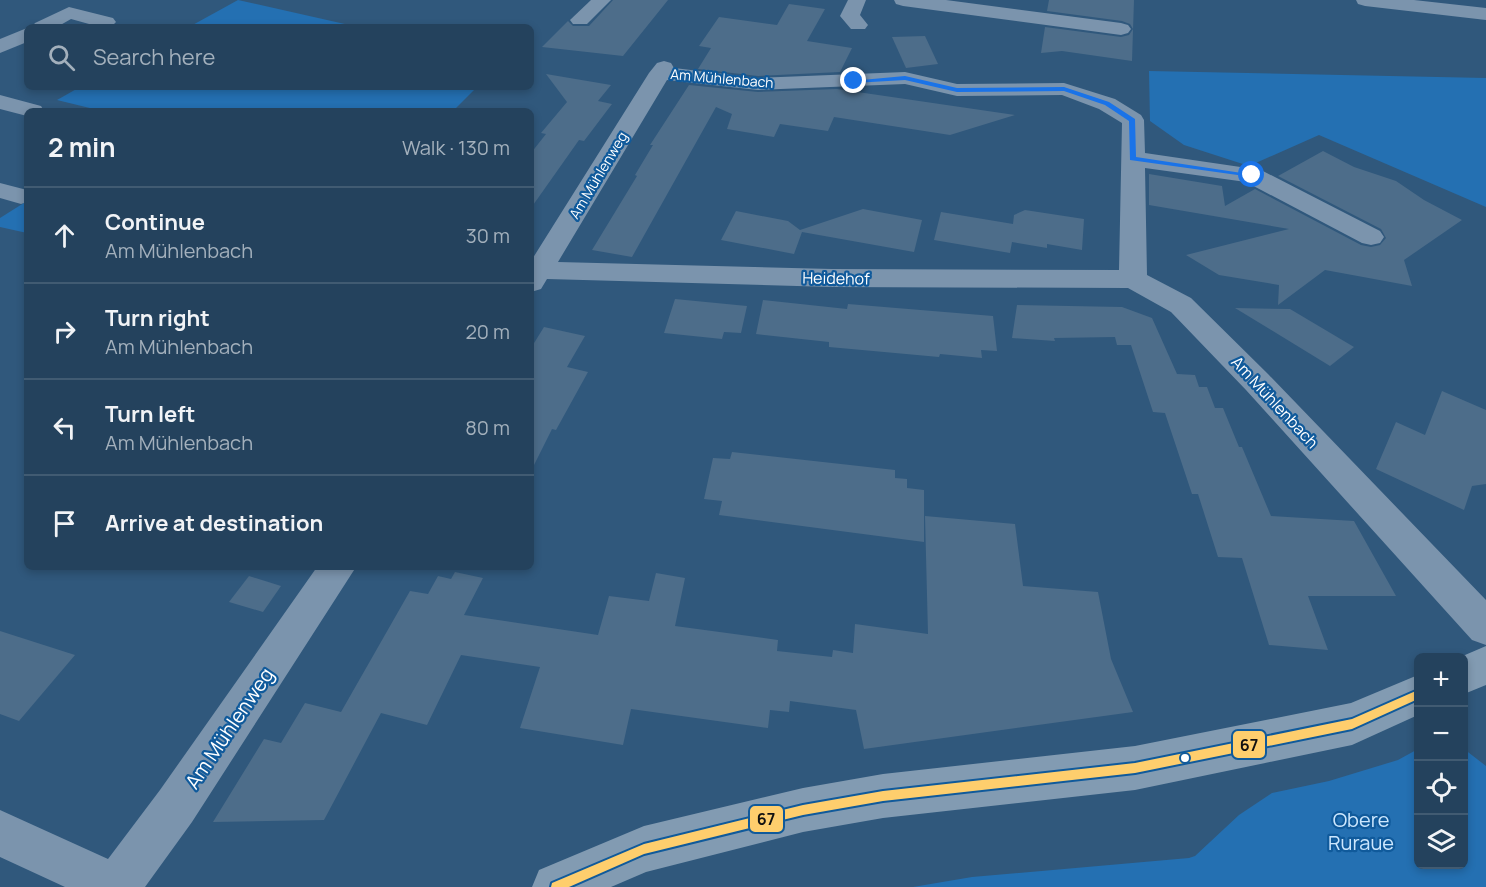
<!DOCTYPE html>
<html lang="en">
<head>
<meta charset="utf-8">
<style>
  :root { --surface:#24425d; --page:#2c4963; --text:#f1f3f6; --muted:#a3b0bc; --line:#415b72 }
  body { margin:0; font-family:Manrope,sans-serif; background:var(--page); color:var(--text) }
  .controls { position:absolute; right:18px; bottom:18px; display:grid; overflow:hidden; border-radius:9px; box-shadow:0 3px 9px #0003 }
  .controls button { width:54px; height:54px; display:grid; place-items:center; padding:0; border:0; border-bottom:2px solid var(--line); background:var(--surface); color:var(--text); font:30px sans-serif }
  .stop { position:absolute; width:18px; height:18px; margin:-14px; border:4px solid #1a73e8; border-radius:50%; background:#fff }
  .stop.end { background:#1a73e8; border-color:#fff; box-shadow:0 2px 6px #0008 }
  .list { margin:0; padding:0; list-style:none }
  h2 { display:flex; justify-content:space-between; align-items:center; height:78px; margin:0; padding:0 24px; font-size:26px }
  h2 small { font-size:20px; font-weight:400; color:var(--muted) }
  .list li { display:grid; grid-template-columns:39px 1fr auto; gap:18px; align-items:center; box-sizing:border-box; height:96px; padding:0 24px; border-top:2px solid var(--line) }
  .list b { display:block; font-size:22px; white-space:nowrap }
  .list p { margin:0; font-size:20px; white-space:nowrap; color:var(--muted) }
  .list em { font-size:20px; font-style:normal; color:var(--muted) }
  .icon { flex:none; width:33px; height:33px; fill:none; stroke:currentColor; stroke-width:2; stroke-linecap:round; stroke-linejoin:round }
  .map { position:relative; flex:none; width:1486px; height:887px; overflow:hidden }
  .search { position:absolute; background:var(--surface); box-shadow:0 3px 9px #0003; left:24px; top:24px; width:510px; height:66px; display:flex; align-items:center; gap:15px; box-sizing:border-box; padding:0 21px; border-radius:9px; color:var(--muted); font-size:22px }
  .panel { position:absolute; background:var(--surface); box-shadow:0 3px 9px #0003; left:24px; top:108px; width:510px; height:462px; border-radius:9px }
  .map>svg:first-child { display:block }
  .green { fill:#2470b2 }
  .building { fill:#4d6d8a }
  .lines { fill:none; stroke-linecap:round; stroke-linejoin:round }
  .minor { fill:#7b94ad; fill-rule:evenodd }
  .secondary { fill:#829bb2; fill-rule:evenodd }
  .bus-1-casing { stroke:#105a9b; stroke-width:4 }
  .bus-1 { fill:#fece6d; fill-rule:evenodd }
  .route { fill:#1a73e8 }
  .bus-dot { fill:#fff; stroke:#105a9b; stroke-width:2 }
  .labels { text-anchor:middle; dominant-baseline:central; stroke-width:4.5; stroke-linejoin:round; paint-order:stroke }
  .far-street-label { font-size:14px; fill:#fff; stroke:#105a9b }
  .street-label { font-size:16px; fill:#fff; stroke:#105a9b }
  .near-street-label { font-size:20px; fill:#fff; stroke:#105a9b }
  .near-park-label { font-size:20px; fill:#cce7fe; stroke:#105a9b }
  .line-badge { stroke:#105a9b; stroke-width:2 }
  .pale-badge-label { font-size:16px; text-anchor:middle; font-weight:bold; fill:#111 }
</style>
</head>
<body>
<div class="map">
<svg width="1486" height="887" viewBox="0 0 1486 887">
  <rect width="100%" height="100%" fill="#30587c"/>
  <g class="green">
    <path d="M238 0 358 27H189Z"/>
    <path d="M1149 71 1486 78V207L1319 135 1249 166 1184 145 1150 121Z"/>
    <path d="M80 87H477L453 111H102L57 100Z"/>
    <path d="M27 201V233L0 227V218Z"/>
    <path d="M1418 749V864H1464V749L1486 766V887H913L972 877 1189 858 1195 856 1239 815 1272 793 1329 781 1398 760Z"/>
  </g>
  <g class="building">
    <path d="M613 0H668L623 56 542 47 568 21 573 26H589Z"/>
    <path d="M1049 0H1134L1132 61 1062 51 1041 53 1045 27 1121 37 1129 35 1133 29 1130 24 1122 21 1047 11Z"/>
    <path d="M789 4 825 9 807 41 852 48 840 72 758 76 698 69 711 48 699 46 719 17 777 25Z"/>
    <path d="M925 36 938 64 906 68 892 37Z"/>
    <path d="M546 74 611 85 598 101 612 104 584 141 579 140 531 208V153L546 134 541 133 567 102Z"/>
    <path d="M689 85 758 92 837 89 1015 115 950 135 834 117 828 131 780 124 774 137 727 129 732 114 716 107 632 257 592 250 637 176 635 175 653 145H650Z"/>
    <path d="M1323 151 1354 167 1396 181 1424 200 1462 220 1404 260 1412 286 1325 270 1278 305 1279 285 1219 275 1186 255 1289 229 1149 205V174L1222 186 1225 206 1255 189 1361 245 1371 247 1380 245 1386 238 1381 229 1278 176Z"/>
    <path d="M863 209 922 220 914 252 802 232 794 254 721 240 736 211 788 221 800 230Z"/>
    <path d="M1025 210 1084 219 1082 250 1047 244V248L1012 242 1010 253 934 240 941 212 1013 224 1014 215Z"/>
    <path d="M675 299 747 306 741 333 724 332 722 339 664 333Z"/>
    <path d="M763 300 847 309 848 304 993 316 997 351 981 350 982 358 940 354 939 357 829 347V342L756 334Z"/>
    <path d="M1017 305 1122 307 1152 318 1177 374 1195 375 1199 387H1207L1215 408H1223L1239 447H1242L1271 516 1354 521 1396 596H1308L1328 650 1269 645 1242 558 1218 557 1198 494H1192L1165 413 1153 412 1131 345H1117L1115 337 1054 338 1055 341 1012 338Z"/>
    <path d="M1235 308 1290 309 1354 347 1330 366Z"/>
    <path d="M544 327 585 336 567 367 588 372 556 430 552 429 531 471V348Z"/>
    <path d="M1442 391 1486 410V484L1472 486 1464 510 1376 469 1396 422 1425 435Z"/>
    <path d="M732 452 895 470V478L907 479V488L924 490V542L719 515 722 501 704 499 713 458 730 459Z"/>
    <path d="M925 516 1015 524 1023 586 1098 592 1111 659 1133 712 864 749 856 710 790 701 789 712 770 710 768 728 631 709 623 745 520 728 540 667 461 655 427 725 381 713 324 820 213 822 264 739 281 743 305 703 341 712 410 591 428 594 438 576 451 579 455 572 483 578 464 615 598 635 609 596 649 601 656 573 685 578 675 626 778 640 777 651 832 657 833 650 853 653 855 624 928 634Z"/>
    <path d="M249 576 281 586 263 612 229 602Z"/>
    <path d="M0 631 75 655 19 721 0 714Z"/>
  </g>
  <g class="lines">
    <g class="minor">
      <path d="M591 0H611L587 24H573L570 20Z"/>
      <path d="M848 0H866L860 15 868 25 865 29H851L840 16Z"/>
      <path d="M894 0H946L1121 23 1128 25 1131 29 1128 33 1121 35 903 6 896 4Z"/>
      <path d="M1356 0H1414L1486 8V20L1365 6 1358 4Z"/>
      <path d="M69 7 113 18 116 22 111 27H86L89 24 71 19 57 27H32L35 23Z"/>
      <path d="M27 28V42L0 53V39Z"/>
      <path d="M664 61 671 63 674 68 758 78 905 72 957 84 1064 83 1115 99 1141 115 1144 120 1145 153 1261 170 1380 231 1384 237 1380 243 1371 245 1362 243 1246 182 1145 168 1147 275 1191 298 1268 374 1486 600V645L1472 640 1246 390 1171 312 1128 288 832 287 547 279 541 289 531 292V261L649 73 657 63ZM667 80 758 90 905 84 957 96 1062 95 1099 109 1122 123 1119 270 832 269 558 262Z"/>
      <path d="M0 95 41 106 44 111H27V116L0 109Z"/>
      <path d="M0 183 27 190V202L21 204 0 198Z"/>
      <path d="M317 567H356L192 822 145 887H65L0 857V810L108 859 160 790Z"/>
    </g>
    <g class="secondary">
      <path d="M1486 646V685L1464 694V658H1458Z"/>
      <path d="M1418 675V715L1352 745 1135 790 883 818 803 832 646 872 611 887H532L539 870 644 826 803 788 883 774 1135 746 1351 703Z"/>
    </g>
    <g class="bus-1-casing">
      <path id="bus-1" d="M1418 690V699L1352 729 1135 773 883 801 803 815 644 854 569 887H551L552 883 644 844 803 805 883 791 1135 763 1352 719Z"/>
    </g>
    <use href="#bus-1" class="bus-1"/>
  </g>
  <path class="route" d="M905 76 957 88 1064 87 1109 102 1135 119 1136 157 1255 175 1252 177 1130 160 1129 121 1105 105 1064 91 957 92 905 80 854 83 851 81Z"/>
  <circle class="bus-dot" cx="1185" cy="758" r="5"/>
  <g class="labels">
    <g class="far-street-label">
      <text transform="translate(722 78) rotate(5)">Am Mühlenbach</text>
      <text transform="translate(598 175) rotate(-59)">Am Mühlenweg</text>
    </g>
    <g class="street-label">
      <text transform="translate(836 278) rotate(1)">Heidehof</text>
      <text transform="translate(1275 402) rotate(47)">Am Mühlenbach</text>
    </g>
    <g class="near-street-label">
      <text transform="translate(229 728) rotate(-56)">Am Mühlenweg</text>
    </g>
    <g class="near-park-label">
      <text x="1361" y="819">Obere<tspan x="1361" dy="23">Ruraue</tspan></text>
    </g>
  </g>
  <g class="line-badge">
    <rect x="1232" y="730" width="34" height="29" rx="6" fill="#fece6d"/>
    <rect x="749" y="805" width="35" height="28" rx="6" fill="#fece6d"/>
  </g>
  <g class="pale-badge-label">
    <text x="1249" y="751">67</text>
    <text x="766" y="825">67</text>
  </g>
</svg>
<div class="controls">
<button>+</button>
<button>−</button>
<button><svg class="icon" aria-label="locate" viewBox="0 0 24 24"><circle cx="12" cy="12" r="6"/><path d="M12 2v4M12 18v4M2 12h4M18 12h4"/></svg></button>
<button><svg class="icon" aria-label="layers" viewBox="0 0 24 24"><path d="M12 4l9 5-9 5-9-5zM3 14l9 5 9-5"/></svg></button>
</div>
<div class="stop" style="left:1252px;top:175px"></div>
<div class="stop end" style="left:854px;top:81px"></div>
<div class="search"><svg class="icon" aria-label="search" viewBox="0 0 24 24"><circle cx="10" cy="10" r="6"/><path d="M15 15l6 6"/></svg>Search here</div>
<section class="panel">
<h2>2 min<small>Walk · 130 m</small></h2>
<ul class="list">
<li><svg class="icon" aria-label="ahead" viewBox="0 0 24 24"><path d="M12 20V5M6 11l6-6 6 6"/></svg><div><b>Continue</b><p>Am Mühlenbach</p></div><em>30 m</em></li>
<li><svg class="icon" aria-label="right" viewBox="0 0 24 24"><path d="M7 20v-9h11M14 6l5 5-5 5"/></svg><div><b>Turn right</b><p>Am Mühlenbach</p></div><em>20 m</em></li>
<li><svg class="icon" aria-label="left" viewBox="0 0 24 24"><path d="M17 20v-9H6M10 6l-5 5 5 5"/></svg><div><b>Turn left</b><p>Am Mühlenbach</p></div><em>80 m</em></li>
<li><svg class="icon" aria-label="arrive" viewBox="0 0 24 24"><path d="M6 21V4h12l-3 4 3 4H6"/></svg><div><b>Arrive at destination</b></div></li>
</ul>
</section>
</div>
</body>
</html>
